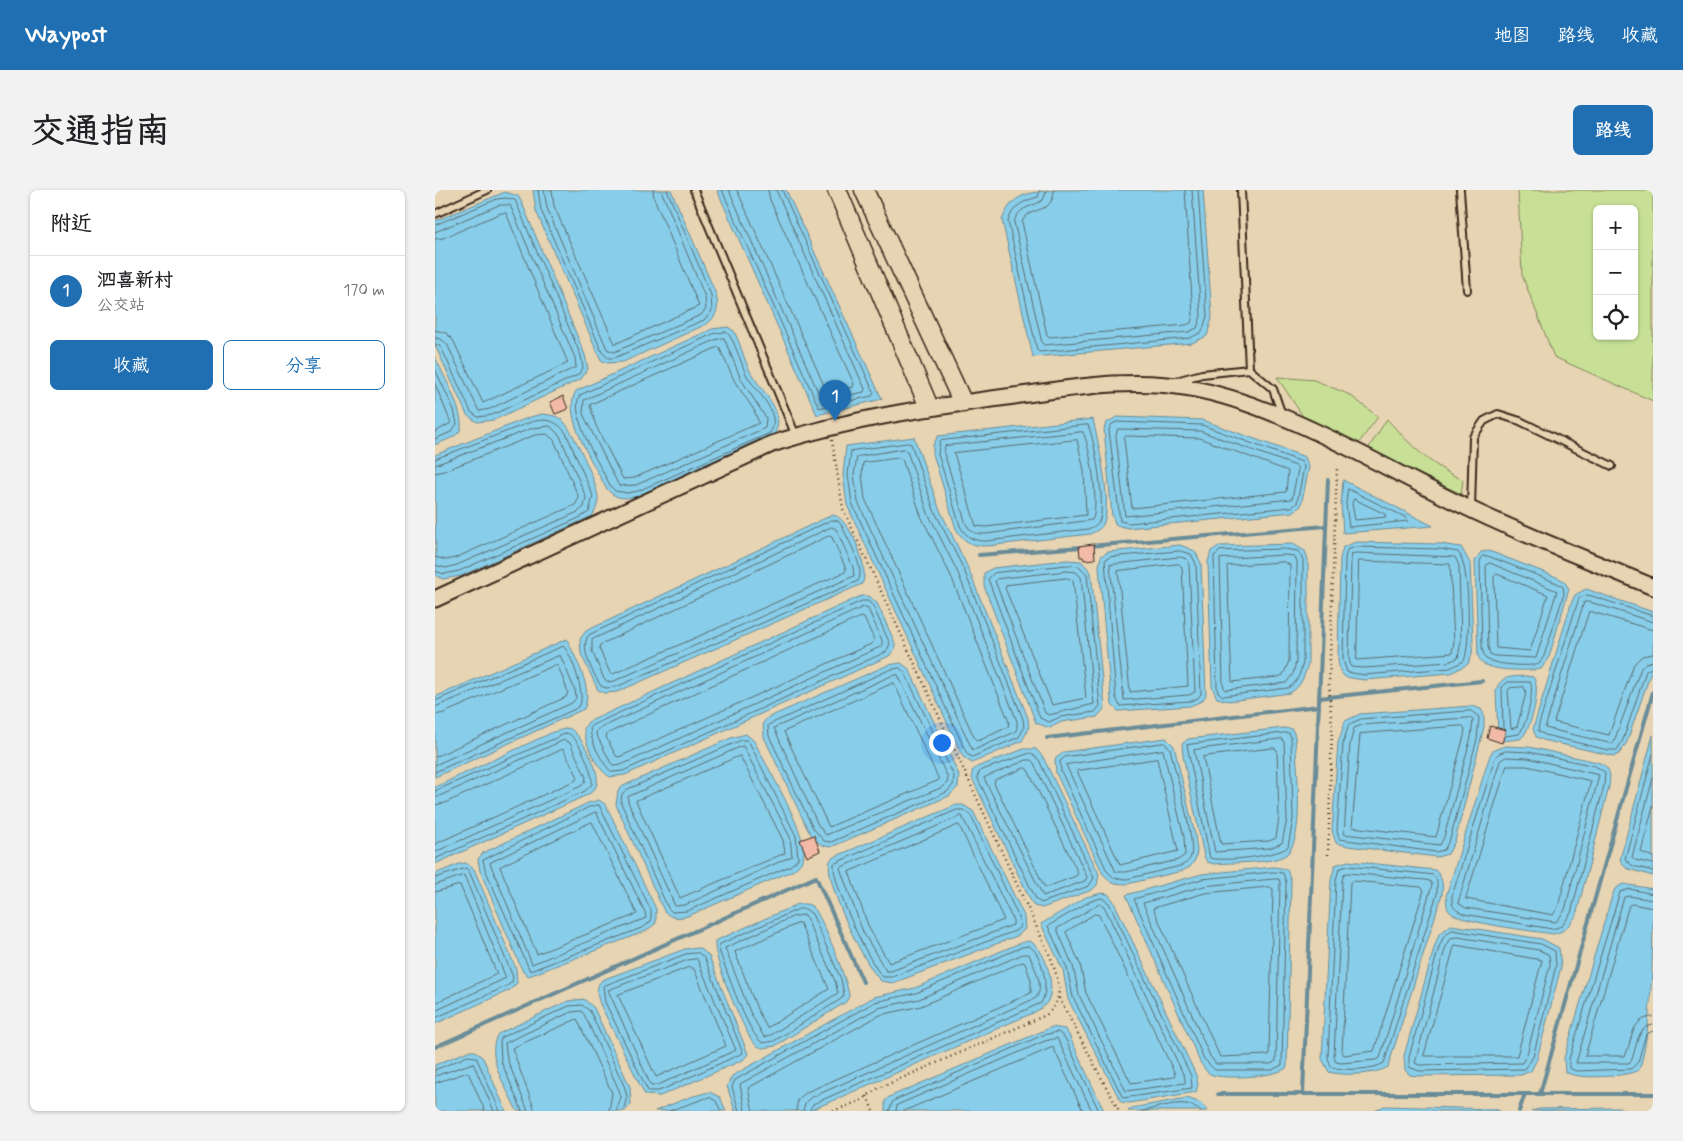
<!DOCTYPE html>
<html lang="zh">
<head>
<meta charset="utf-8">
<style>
  :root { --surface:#fff; --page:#f2f2f2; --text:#202124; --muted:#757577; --line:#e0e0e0; --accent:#1f6fb2 }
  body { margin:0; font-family:Mynerve,"LXGW WenKai TC",sans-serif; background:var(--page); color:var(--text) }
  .controls { position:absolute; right:15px; top:15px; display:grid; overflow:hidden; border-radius:8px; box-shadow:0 1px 4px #0004 }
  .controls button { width:45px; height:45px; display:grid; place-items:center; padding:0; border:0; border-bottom:1px solid var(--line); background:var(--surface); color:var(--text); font:25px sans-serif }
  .you { position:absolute; left:506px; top:552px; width:18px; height:18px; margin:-12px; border:4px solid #fff; border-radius:50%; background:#1a73e8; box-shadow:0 0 0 8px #1a73e833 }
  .badge { display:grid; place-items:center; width:32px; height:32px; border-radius:50%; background:var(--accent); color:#fff; font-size:16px; font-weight:700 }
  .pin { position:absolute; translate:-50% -41px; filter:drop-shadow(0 1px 2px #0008) }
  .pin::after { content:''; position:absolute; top:26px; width:18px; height:15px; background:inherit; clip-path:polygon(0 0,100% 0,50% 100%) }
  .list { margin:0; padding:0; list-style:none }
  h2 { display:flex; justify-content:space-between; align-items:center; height:65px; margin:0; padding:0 20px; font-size:21px }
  h2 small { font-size:16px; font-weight:400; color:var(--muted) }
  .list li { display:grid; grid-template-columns:32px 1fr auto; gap:15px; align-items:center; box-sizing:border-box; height:70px; padding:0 20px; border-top:1px solid var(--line) }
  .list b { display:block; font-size:19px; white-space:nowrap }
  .list p { margin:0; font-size:16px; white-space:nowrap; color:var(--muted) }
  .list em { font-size:16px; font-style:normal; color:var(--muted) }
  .actions { display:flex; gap:10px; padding:15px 20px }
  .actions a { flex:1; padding:11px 0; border:1px solid var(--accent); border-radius:8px; text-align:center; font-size:18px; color:var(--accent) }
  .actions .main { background:var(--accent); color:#fff }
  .icon { flex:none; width:28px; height:28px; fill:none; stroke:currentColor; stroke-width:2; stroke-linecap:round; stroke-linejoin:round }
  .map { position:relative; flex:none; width:1218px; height:921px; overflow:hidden; border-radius:8px }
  header { display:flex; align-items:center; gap:30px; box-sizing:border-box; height:70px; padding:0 25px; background:var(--accent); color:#fff }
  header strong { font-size:24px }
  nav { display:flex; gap:28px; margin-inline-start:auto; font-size:18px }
  .intro { display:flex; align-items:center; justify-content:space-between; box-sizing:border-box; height:120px; padding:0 30px }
  h1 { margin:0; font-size:35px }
  .button { padding:12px 22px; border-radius:8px; background:var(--accent); color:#fff; font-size:18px; font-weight:700 }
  main { display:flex; gap:30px; padding:0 30px }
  aside { flex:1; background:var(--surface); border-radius:8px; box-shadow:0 1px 4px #0004 }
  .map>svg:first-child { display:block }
  .green { fill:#c7e096; stroke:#81855a; fill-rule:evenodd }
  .water { fill:#88ceea; stroke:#698c98 }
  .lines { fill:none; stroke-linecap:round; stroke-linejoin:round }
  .shore { stroke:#5a6c70; stroke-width:1 }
  .stream { stroke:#698c98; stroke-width:4 }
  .building { fill:#f2baa7; stroke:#3b2a1e }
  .service-casing { stroke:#3b2a1e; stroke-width:10 }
  .tertiary-casing { stroke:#3b2a1e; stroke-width:19 }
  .secondary-casing { stroke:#3b2a1e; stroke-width:21 }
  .path { stroke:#3b2a1e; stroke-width:2.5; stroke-dasharray:1 4; stroke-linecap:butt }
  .service { stroke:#e7d4b2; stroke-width:6 }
  .tertiary { stroke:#e7d4b2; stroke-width:15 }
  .secondary { stroke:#e7d4b2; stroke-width:18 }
</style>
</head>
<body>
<header>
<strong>Waypost</strong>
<nav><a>地图</a><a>路线</a><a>收藏</a></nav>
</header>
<div class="intro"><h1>交通指南</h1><a class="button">路线</a></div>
<main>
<aside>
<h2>附近<small></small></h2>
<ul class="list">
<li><span class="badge">1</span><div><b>泗喜新村</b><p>公交站</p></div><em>170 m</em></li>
</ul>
<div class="actions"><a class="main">收藏</a><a>分享</a></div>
</aside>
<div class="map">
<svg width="1218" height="921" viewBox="0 0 1218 921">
  <rect width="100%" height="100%" fill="#e7d4b2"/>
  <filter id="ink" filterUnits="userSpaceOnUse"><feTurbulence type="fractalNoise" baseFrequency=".02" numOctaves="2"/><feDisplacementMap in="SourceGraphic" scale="10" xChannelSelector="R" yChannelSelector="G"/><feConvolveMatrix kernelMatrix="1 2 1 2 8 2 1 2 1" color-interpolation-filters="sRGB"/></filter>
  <g filter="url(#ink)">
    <g class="green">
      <path d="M1083 0H1218V211L1119 167 1087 85ZM1162 19H1199V146H1162Z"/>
      <path d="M842 187 879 190 915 205 943 227 923 254 871 231Z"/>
      <path d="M952 229C975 255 996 276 1028 290L1026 304 933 259Z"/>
    </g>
    <g class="water">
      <path d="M98 0H236L281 104C284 117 283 125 272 134L188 172 172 173 166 170 101 21Z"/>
      <path d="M282 0H351L447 209 382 225Z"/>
      <path d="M621 0H768L777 127 772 146 757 153 598 167 567 30C578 2 594 3 621 0Z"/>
      <path d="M70 2 83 6 87 13 150 165 153 179 146 189 59 230 42 232 32 225 0 155V31Z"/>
      <path d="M293 137 299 141C306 154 308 168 315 181 326 202 354 222 338 247L204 306C190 309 181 310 171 298 159 274 126 225 141 201L277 139Z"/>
      <path d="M0 167C6 181 34 230 24 242 18 249 7 251 0 255Z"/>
      <path d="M107 224C114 225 120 225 126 229 137 237 162 293 163 307 163 314 161 320 157 326L26 386 8 389 1 386 0 265 95 227Z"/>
      <path d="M682 227 767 230 870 267 874 277 866 316 858 322 693 338 681 335 677 326 669 239 671 233Z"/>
      <path d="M658 229C663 253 677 310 669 332 667 339 661 341 655 344L552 356C536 356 529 352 521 339L498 264V255L503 246Z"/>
      <path d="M479 247 504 318 533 378 593 528 594 538 587 551 537 573 528 567 412 315 408 285 411 256Z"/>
      <path d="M908 290 998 336 908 343 906 314Z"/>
      <path d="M397 325C414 325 436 380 427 394L182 502 169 503 163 500 146 464 145 449 151 441Z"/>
      <path d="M921 352 1005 354 1026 357 1035 373 1038 451 1037 464 1033 474 1016 483 929 490 910 487 905 481 903 470 905 369 908 357Z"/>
      <path d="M858 354 870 361 873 369V474C869 486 867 496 855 503L794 511 782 508 777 497 773 372 776 361 784 356Z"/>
      <path d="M745 355 760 361 766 373 771 505 767 511 755 516 683 521 677 515 676 509 664 377 666 366 673 362Z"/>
      <path d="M1054 361 1124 388 1129 391 1134 399 1114 467 1106 479C1095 481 1061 481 1051 475 1047 474 1045 470 1043 466L1040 371 1046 362Z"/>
      <path d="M632 370 646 371 656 382 670 518 662 527 626 532 615 538 601 533 549 396V383L558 378Z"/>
      <path d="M1151 399 1218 422V476L1192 552 1184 564 1179 566 1108 550 1101 547 1098 539 1136 414 1140 405Z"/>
      <path d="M426 406H433L442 413 460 453V459L454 466 190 585 175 587C162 580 149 552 149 538L153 532Z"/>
      <path d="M132 449C140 468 159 499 149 519L0 587V507Z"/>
      <path d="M466 473 474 479 524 585 523 597 514 606 396 657C384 656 380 650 373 640L329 547 328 533 332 528 453 475Z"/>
      <path d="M1091 486 1098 487C1107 497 1096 542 1085 549L1067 551 1063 544 1061 501C1065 485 1077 487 1091 486Z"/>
      <path d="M1037 516 1046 519 1049 525V537L1020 651 1013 664 1002 667 913 656 901 653 897 641 903 553 910 531 925 524Z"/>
      <path d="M134 538C146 544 165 580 162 593 161 599 157 602 152 605L0 674V597L118 542Z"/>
      <path d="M848 538 857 539 860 546C861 570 872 655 849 666 833 674 798 672 780 674L772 672 769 666 748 566 747 554 753 549Z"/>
      <path d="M311 544 319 551C331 575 369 638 369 662 369 671 364 676 357 681L253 726C243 728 236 729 229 721L181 615 183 601 188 596 296 548Z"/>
      <path d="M1218 545V686L1191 678 1185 670Z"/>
      <path d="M731 548 739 556 760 645 762 661 760 670 755 677 747 681 692 694 677 693 668 684 621 583 620 569 629 562Z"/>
      <path d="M1070 556 1094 557 1162 572C1175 576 1176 583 1174 597L1141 726C1134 735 1130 742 1118 744 1100 741 1023 733 1014 721 1011 717 1012 711 1011 706L1055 565 1059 560Z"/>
      <path d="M589 559H601L608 567 664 684 662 695 657 700 607 718 599 716 596 711 537 588V581L542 577Z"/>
      <path d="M164 610 171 615 221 719V733L211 741 94 786 88 782 45 681 43 669 48 663 153 613Z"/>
      <path d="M521 615H528L538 621 589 726 590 739 582 746 458 793 446 791C430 777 388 690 395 671L397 668Z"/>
      <path d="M913 671 1000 680C1008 688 1008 694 1007 704L953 877C940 885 908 886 894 882L887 869 896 690 900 675Z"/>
      <path d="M31 673 39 679 81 779 82 793 75 800 0 834V684L24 674Z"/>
      <path d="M839 677 852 679 856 691 852 877C845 887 786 890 775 884 770 881 768 876 765 872L691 705 767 684Z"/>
      <path d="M1188 694 1218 699C1218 747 1218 841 1204 880 1190 887 1143 890 1130 882L1129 868 1177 706 1180 699Z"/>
      <path d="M667 703 673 704 678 710 761 885 763 894 761 902 694 913 686 912 633 809 628 780 606 734 651 707Z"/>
      <path d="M363 714C368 714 373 713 378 717 386 724 414 794 414 806L411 812 340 856 328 858C324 857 321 856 318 852 308 839 277 766 280 751Z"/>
      <path d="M1016 735 1107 749 1124 758 1126 777 1102 869 1096 881 1086 885 983 886 975 885 970 880 969 866 1000 755 1004 744Z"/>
      <path d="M594 751C610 757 620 793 614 808 612 815 606 818 600 822L374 921H300L292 896 297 886 439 807 480 798 585 753Z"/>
      <path d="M265 758 274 766 313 864 308 870 225 906 210 905 165 814C162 805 160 797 167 790L250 759Z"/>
      <path d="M149 809 159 818 195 897 196 914 190 921H82C73 900 49 866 63 844L133 811Z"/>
      <path d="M617 837 630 839 634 845 669 921H450V911L454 907Z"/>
      <path d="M33 861H40L48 868 71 921H0V875Z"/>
      <path d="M274 902 285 907 291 921H220L255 907Z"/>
      <path d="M752 908 766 913 773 921H693L697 918Z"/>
      <path d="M949 916 1059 919 1065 921H940Z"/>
      <path d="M1185 918 1191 921H1096L1105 919Z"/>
    </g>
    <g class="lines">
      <g class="shore">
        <path d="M103 0 106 20 167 162 173 168H179L269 130 277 121 276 105 232 0"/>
        <path d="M109 0 112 18 172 159 179 162 266 125 271 119 270 107 226 0"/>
        <path d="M117 0 119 16 180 154 264 116 219 8 218 0"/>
        <path d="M287 0 384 218 437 206 439 203 347 0"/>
        <path d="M294 0 387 211 429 202 430 199 341 0"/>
        <path d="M302 0 392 202 418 197 419 194 335 10 333 0"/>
        <path d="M605 0 603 7C588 11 578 16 573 31L602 160 604 162 755 148 767 142 772 126 763 0"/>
        <path d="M612 0 608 10C596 18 584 16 579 32L607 153 609 155 753 142 762 138 766 126 757 0"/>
        <path d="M619 0C618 26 594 15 587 32L612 145 615 147 751 135 756 133 758 125 750 0"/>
        <path d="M0 35 62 9 71 8 80 10 146 166 148 178 143 185 57 225 43 227 36 222 6 157 0 154"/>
        <path d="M0 42 64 15H75L140 168 141 177 55 219 44 221 12 154 6 149 0 148"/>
        <path d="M0 49 8 48 66 23H71L133 173 48 213 18 150 11 143 0 140"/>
        <path d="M291 142C299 147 306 174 311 184 319 199 335 211 338 228 339 233 338 238 335 243L203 301 193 303 180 301 175 295C165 276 133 224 145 205L278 144Z"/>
        <path d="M289 148 306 189 331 228 330 238 201 295 184 296 148 224 149 210 280 150Z"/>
        <path d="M284 157 300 192 319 220 324 233 199 288 188 289 161 236 155 215Z"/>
        <path d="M0 179 19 220 22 234 16 242 0 249"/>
        <path d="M0 194 16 233 0 242"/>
        <path d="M682 232 767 235 867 272 869 277 862 313 857 317 694 333 685 331 674 240 676 235Z"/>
        <path d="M653 235C660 249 670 314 665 329 663 335 658 337 653 339L552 351C538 351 532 348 525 336L503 264 505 251Z"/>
        <path d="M683 239 765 241 861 276 863 279 857 309 690 326 681 246Z"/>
        <path d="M648 242C655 255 665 318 657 330L551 344C541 344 536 343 531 334L509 263 510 256Z"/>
        <path d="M691 246 764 248 853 281 851 302 697 318 689 249Z"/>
        <path d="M642 250 649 280 651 325 551 337 541 336 519 263Z"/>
        <path d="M473 253 476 254 499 320 529 380 588 529 589 538 584 547 537 567 532 564 417 313 413 285 416 261Z"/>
        <path d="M469 259 472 261 493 323 523 383 582 531V538L580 542 539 560 537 559 423 312 419 285 422 267Z"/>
        <path d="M464 268 467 269 486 326 516 386 574 532 573 537 543 551 540 549 430 309 427 285 428 273Z"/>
        <path d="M0 269 96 232C112 228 121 230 131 243L158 306 154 322 146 327 24 381 9 384 0 381"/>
        <path d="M0 275 98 238 115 236 125 246 151 307 149 317 143 322 22 375 11 378 0 375"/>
        <path d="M0 283 9 281 100 245 112 244 119 250 144 308 140 315 20 368 12 370 0 367"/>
        <path d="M913 299 972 328 973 331 914 337 911 314Z"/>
        <path d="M919 309 950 324 951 327 920 330 917 314Z"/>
        <path d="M397 330 403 331 407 336C412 348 431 379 423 391L181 497 171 498 166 496C159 485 143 457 154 445Z"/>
        <path d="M397 337 401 339 418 377 419 386 179 491 172 492 169 489 157 461V450Z"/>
        <path d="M394 346 397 347 411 379 410 382 178 484 175 483 164 458 165 455Z"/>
        <path d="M922 357 1005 359 1023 362C1035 374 1036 455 1029 471L1015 478 929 485 912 482 908 470 910 369 912 360Z"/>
        <path d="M849 359 863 361 868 370V473C865 483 863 493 853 498L788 506 783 502 782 496 779 366 785 361Z"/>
        <path d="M745 361 756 364 761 374 766 504 763 508 755 511 685 516 681 508 670 370 675 367Z"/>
        <path d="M922 363 1020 367 1024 376 1026 451 1023 468 1013 472 929 478 916 477 914 469 916 370 917 364Z"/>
        <path d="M850 365 859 366 862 371 861 472 858 484 851 493 790 500 788 495 785 369Z"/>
        <path d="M1048 366H1053L1122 393 1128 397 1129 404 1109 466 1104 474C1093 477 1058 475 1050 468L1047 458 1045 372Z"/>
        <path d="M745 367 752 369 754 375 760 502 754 505 689 510 675 375Z"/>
        <path d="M924 371 1015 374 1019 451 1017 463 922 470Z"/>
        <path d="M849 372 855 375 854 471 848 485 843 487 797 492 792 376Z"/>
        <path d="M1055 373 1122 401 1101 468 1060 466 1055 464 1053 457 1051 376Z"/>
        <path d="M744 374 747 377 753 496 695 502 683 381Z"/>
        <path d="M632 375 644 376 652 384 665 516 660 522 625 527 614 532 605 528 553 389 559 383Z"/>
        <path d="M632 381 641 382 646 387 659 514 614 525 610 523 560 391 562 389Z"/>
        <path d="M1062 384 1113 405 1095 461 1061 458 1059 387Z"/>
        <path d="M632 388 638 390 651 508 617 515 570 398 572 395Z"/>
        <path d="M427 411H433L438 416 455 454 451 462 188 581 177 582C169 577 151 544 156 536Z"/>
        <path d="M429 417 433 419 447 450V456L186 575 179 576 176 573 161 544 162 540Z"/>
        <path d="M1218 426 1157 406 1151 405 1144 408 1104 534 1103 541 1110 545 1173 560H1182L1188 550 1211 481 1218 477"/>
        <path d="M426 427 429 428 439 449 438 453 184 567 181 566 171 547 172 544Z"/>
        <path d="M1218 432 1155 412H1149L1110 538 1178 554 1206 478 1211 473 1218 471"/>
        <path d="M1218 440 1154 421 1119 532 1174 545 1199 474 1207 466 1218 464"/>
        <path d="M465 478 470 483 519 586 518 595 512 602 396 652 389 651 378 638 334 546 333 535 454 480Z"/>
        <path d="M463 485 513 588 512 593 508 597 391 645 383 635 339 538 456 486Z"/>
        <path d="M459 493 504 590 394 637 349 542Z"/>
        <path d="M1089 497 1091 503 1082 537 1076 539 1073 501 1075 498Z"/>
        <path d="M0 511 128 456C137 464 150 504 145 515L140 519 0 582"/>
        <path d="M0 517 125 465 140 500 141 508 137 513 0 575"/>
        <path d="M1036 521 1044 527 1042 549 1015 649 1009 660 1001 662 904 649 902 641 908 553 914 534 926 529Z"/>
        <path d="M0 525 9 523 120 475 123 476 133 502 131 507 0 567"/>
        <path d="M1035 528 1038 530 1036 547 1009 647 1005 655 909 644 915 554 919 538 927 535Z"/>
        <path d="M1028 536 1030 539 1029 546 1001 647 917 637 925 544Z"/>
        <path d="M1068 538 1067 497 1073 492H1095C1100 501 1091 536 1084 544L1070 546"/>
        <path d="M848 543H854L856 547 858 629 853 657C842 666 790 672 775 668L752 555Z"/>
        <path d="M847 549 849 552 852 629 847 653 835 658 780 662 759 560Z"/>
        <path d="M307 550H312L315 554 361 646 363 669 355 676 252 721 237 722 233 718 186 613 187 604 191 600Z"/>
        <path d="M729 553 735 558C739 579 761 650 756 666 754 672 750 674 745 676L692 689 679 688 672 681 626 581 625 571 630 567Z"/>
        <path d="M308 556 355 647 357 666 250 715 240 716 193 612V607Z"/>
        <path d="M839 558 842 560 844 628 841 648 834 651 786 654 768 567Z"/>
        <path d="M728 560 749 647 750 665 743 670 691 682H681L631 575Z"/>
        <path d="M1071 561 1094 562 1160 576 1170 582 1169 596 1136 723 1127 736 1117 739 1029 724C1020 720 1016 717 1017 706L1060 568 1063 564Z"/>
        <path d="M596 563 604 570 659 688 654 696 606 713 601 709 542 587 545 581Z"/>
        <path d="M1218 564 1190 669 1198 676 1218 681"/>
        <path d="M305 566 348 650 350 663 245 708 201 611Z"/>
        <path d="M1071 567 1093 568 1164 585 1130 720 1121 732 1031 718 1023 713 1065 571Z"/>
        <path d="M722 569 743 661 685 675 642 581Z"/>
        <path d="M592 570H596L599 573 652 687 650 691 608 706 549 588Z"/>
        <path d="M1072 576H1092L1156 591 1123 717 1118 725 1031 709Z"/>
        <path d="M590 578 593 580 643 683 641 686 612 697 609 696 559 593 560 590Z"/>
        <path d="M1218 588 1197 667 1200 670 1218 674"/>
        <path d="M0 601 132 543C144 547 158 582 157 594L150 601 0 669"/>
        <path d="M0 608 129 550 135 553 151 587 150 592 146 596 0 662"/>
        <path d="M0 615 10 613 128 559 143 587 141 590 0 654"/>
        <path d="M164 615 216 720V731L209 737 95 781 50 679 48 670 154 617Z"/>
        <path d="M1218 616 1206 662 1218 667"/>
        <path d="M522 620H528L535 624 584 728 585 737 580 741 457 787H448C434 774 396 692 399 674Z"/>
        <path d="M161 622 210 722 211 728 97 774 55 673Z"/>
        <path d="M527 626 578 730V735L456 781H451L428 742 405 678Z"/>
        <path d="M157 632 202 724 102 764 65 677Z"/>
        <path d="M524 635 569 730 454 773 434 738 414 682Z"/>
        <path d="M913 676 991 684 998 685 1002 690V704L949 873C939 880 909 881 896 877L893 868 901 690 904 679Z"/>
        <path d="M839 682 848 683 851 692 847 875 837 880H780L769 869 699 709 767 689Z"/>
        <path d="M913 683 990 690 995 691 997 695 945 868 941 870 906 873 901 872 899 867 907 691 909 684Z"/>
        <path d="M0 688 31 678 34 681 78 787 77 792 72 796 0 828"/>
        <path d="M839 689H844L845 693 841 871 836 874H781L775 866 708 713 769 696Z"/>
        <path d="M918 691 986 697 989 700 939 861 909 865 907 862 915 693Z"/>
        <path d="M0 695 29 685 71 788 0 821"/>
        <path d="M835 697 838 699 834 865 785 867 718 718 770 703Z"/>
        <path d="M0 702 25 695 62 784 0 813"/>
        <path d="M1218 704 1195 699 1185 702 1134 869V878L1141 881 1196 879 1203 872 1211 844 1218 841"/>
        <path d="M667 708 674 713 756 886 757 898 688 908 638 807 632 778 613 736 654 712Z"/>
        <path d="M1218 710 1194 706 1189 707 1141 873H1194L1197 869C1202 856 1202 836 1218 835"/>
        <path d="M665 714 669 716 750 888V893L691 901 644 805 638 776 622 739Z"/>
        <path d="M1218 718 1197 714 1194 715 1150 866H1190C1198 850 1195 828 1218 827"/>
        <path d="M364 719H370L377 724 406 789 409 805 406 809 339 851 328 853C313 845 292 781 285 763L284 755Z"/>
        <path d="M660 724 664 725 740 884 739 887 696 893 651 803 645 774 631 742Z"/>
        <path d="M370 725 400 791 403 803 336 845 329 847 315 822 290 758 357 727Z"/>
        <path d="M365 733 394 799 332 838 322 819 300 762Z"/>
        <path d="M1017 740 1106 754 1120 761 1121 776 1098 867 1090 879 984 881 974 877V867L1004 757 1009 746Z"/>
        <path d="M1023 747 1104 760 1114 765 1115 775 1092 864 1087 873 984 875 980 873 1010 759 1016 748Z"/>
        <path d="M1020 755 1107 770 1082 866H989Z"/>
        <path d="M264 763 270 769 308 863 224 901H213L170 812 168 796 251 764Z"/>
        <path d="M262 769 301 860 223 895 216 896 173 800 253 770Z"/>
        <path d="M255 777 259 779 291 856 221 887 183 805Z"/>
        <path d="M0 880 33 866 41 867 65 921"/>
        <path d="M0 886 38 873 59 921"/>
        <path d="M0 893 33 882 50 921"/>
        <path d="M87 921 66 871 65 851 67 847 134 816 147 815 155 821 190 898 192 907 188 921"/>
        <path d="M93 921 72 869 70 853 136 822 146 821 149 824 184 900 186 907 181 921"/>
        <path d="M100 921 77 858 142 829 177 903 174 921"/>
        <path d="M234 921 274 907 281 911 286 921"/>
        <path d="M304 921 297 897 300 890 440 812 481 803 587 757 594 756C608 764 615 800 606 813L378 914 374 921"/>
        <path d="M310 921 305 894 443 818 484 809 588 764H594C599 777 610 796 601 808L375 908 370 913 368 921"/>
        <path d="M318 921 313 898 445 825 486 816 587 772 590 773 596 790V803L372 902 363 909 361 921"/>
        <path d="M454 921 458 911 608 845 623 842 630 848 664 921"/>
        <path d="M461 921 462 915 610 851 622 848 657 921"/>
        <path d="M469 921 618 857 648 921"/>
        <path d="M707 921C724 918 752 906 766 921"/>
      </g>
      <g class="stream">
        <path d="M654 356 891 336"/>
        <path d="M544 365 647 357"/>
        <path d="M884 508 1047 491"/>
        <path d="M612 548 884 516"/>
        <path d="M0 857 381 687 428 792"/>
        <path d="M783 904H1218"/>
        <path d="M868 904 893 290"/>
        <path d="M1105 904 1218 502"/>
        <path d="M1084 921 1090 904"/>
      </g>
    </g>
    <g class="building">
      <path d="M128 206 133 219 120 224 115 212Z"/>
      <path d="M659 354 660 369 649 370 648 367H645L644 356Z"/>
      <path d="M1055 536 1071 540 1067 553 1052 548Z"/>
      <path d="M379 645 385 661 372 667 365 650Z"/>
    </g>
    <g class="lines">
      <g class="service-casing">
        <g id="service">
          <path d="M259 0 361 246"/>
          <path d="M806 0 814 179"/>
          <path d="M1025 0 1032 100"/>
          <path d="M0 24 52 0"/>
          <path d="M741 191 767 184 814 179 838 199 847 225"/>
          <path d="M1036 318 1038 247 1049 231 1063 224 1085 231 1177 276"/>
        </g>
      </g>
      <g class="tertiary-casing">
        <path id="tertiary" d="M0 409 337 254C416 228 497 217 579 206 638 198 696 187 755 198 850 216 946 277 1033 318 1093 347 1157 371 1218 397"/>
      </g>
      <g class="secondary-casing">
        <g id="secondary">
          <path d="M402 0 494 217"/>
          <path d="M429 0 528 213"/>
        </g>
      </g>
      <g class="path">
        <path d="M397 250 408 319 616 768C623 790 631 808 611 825L442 899 425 911 398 921"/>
        <path d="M893 665 897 540 894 495 902 278"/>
        <path d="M624 808 684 921"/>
        <path d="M432 906 438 921"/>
      </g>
      <use href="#service" class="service"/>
      <use href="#tertiary" class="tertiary"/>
      <use href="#secondary" class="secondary"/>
    </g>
  </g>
</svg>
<div class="controls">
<button>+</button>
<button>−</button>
<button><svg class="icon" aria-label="locate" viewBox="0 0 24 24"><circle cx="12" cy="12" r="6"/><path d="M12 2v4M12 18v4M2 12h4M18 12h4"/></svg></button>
</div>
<div class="you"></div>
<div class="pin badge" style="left:400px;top:231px">1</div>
</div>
</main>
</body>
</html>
